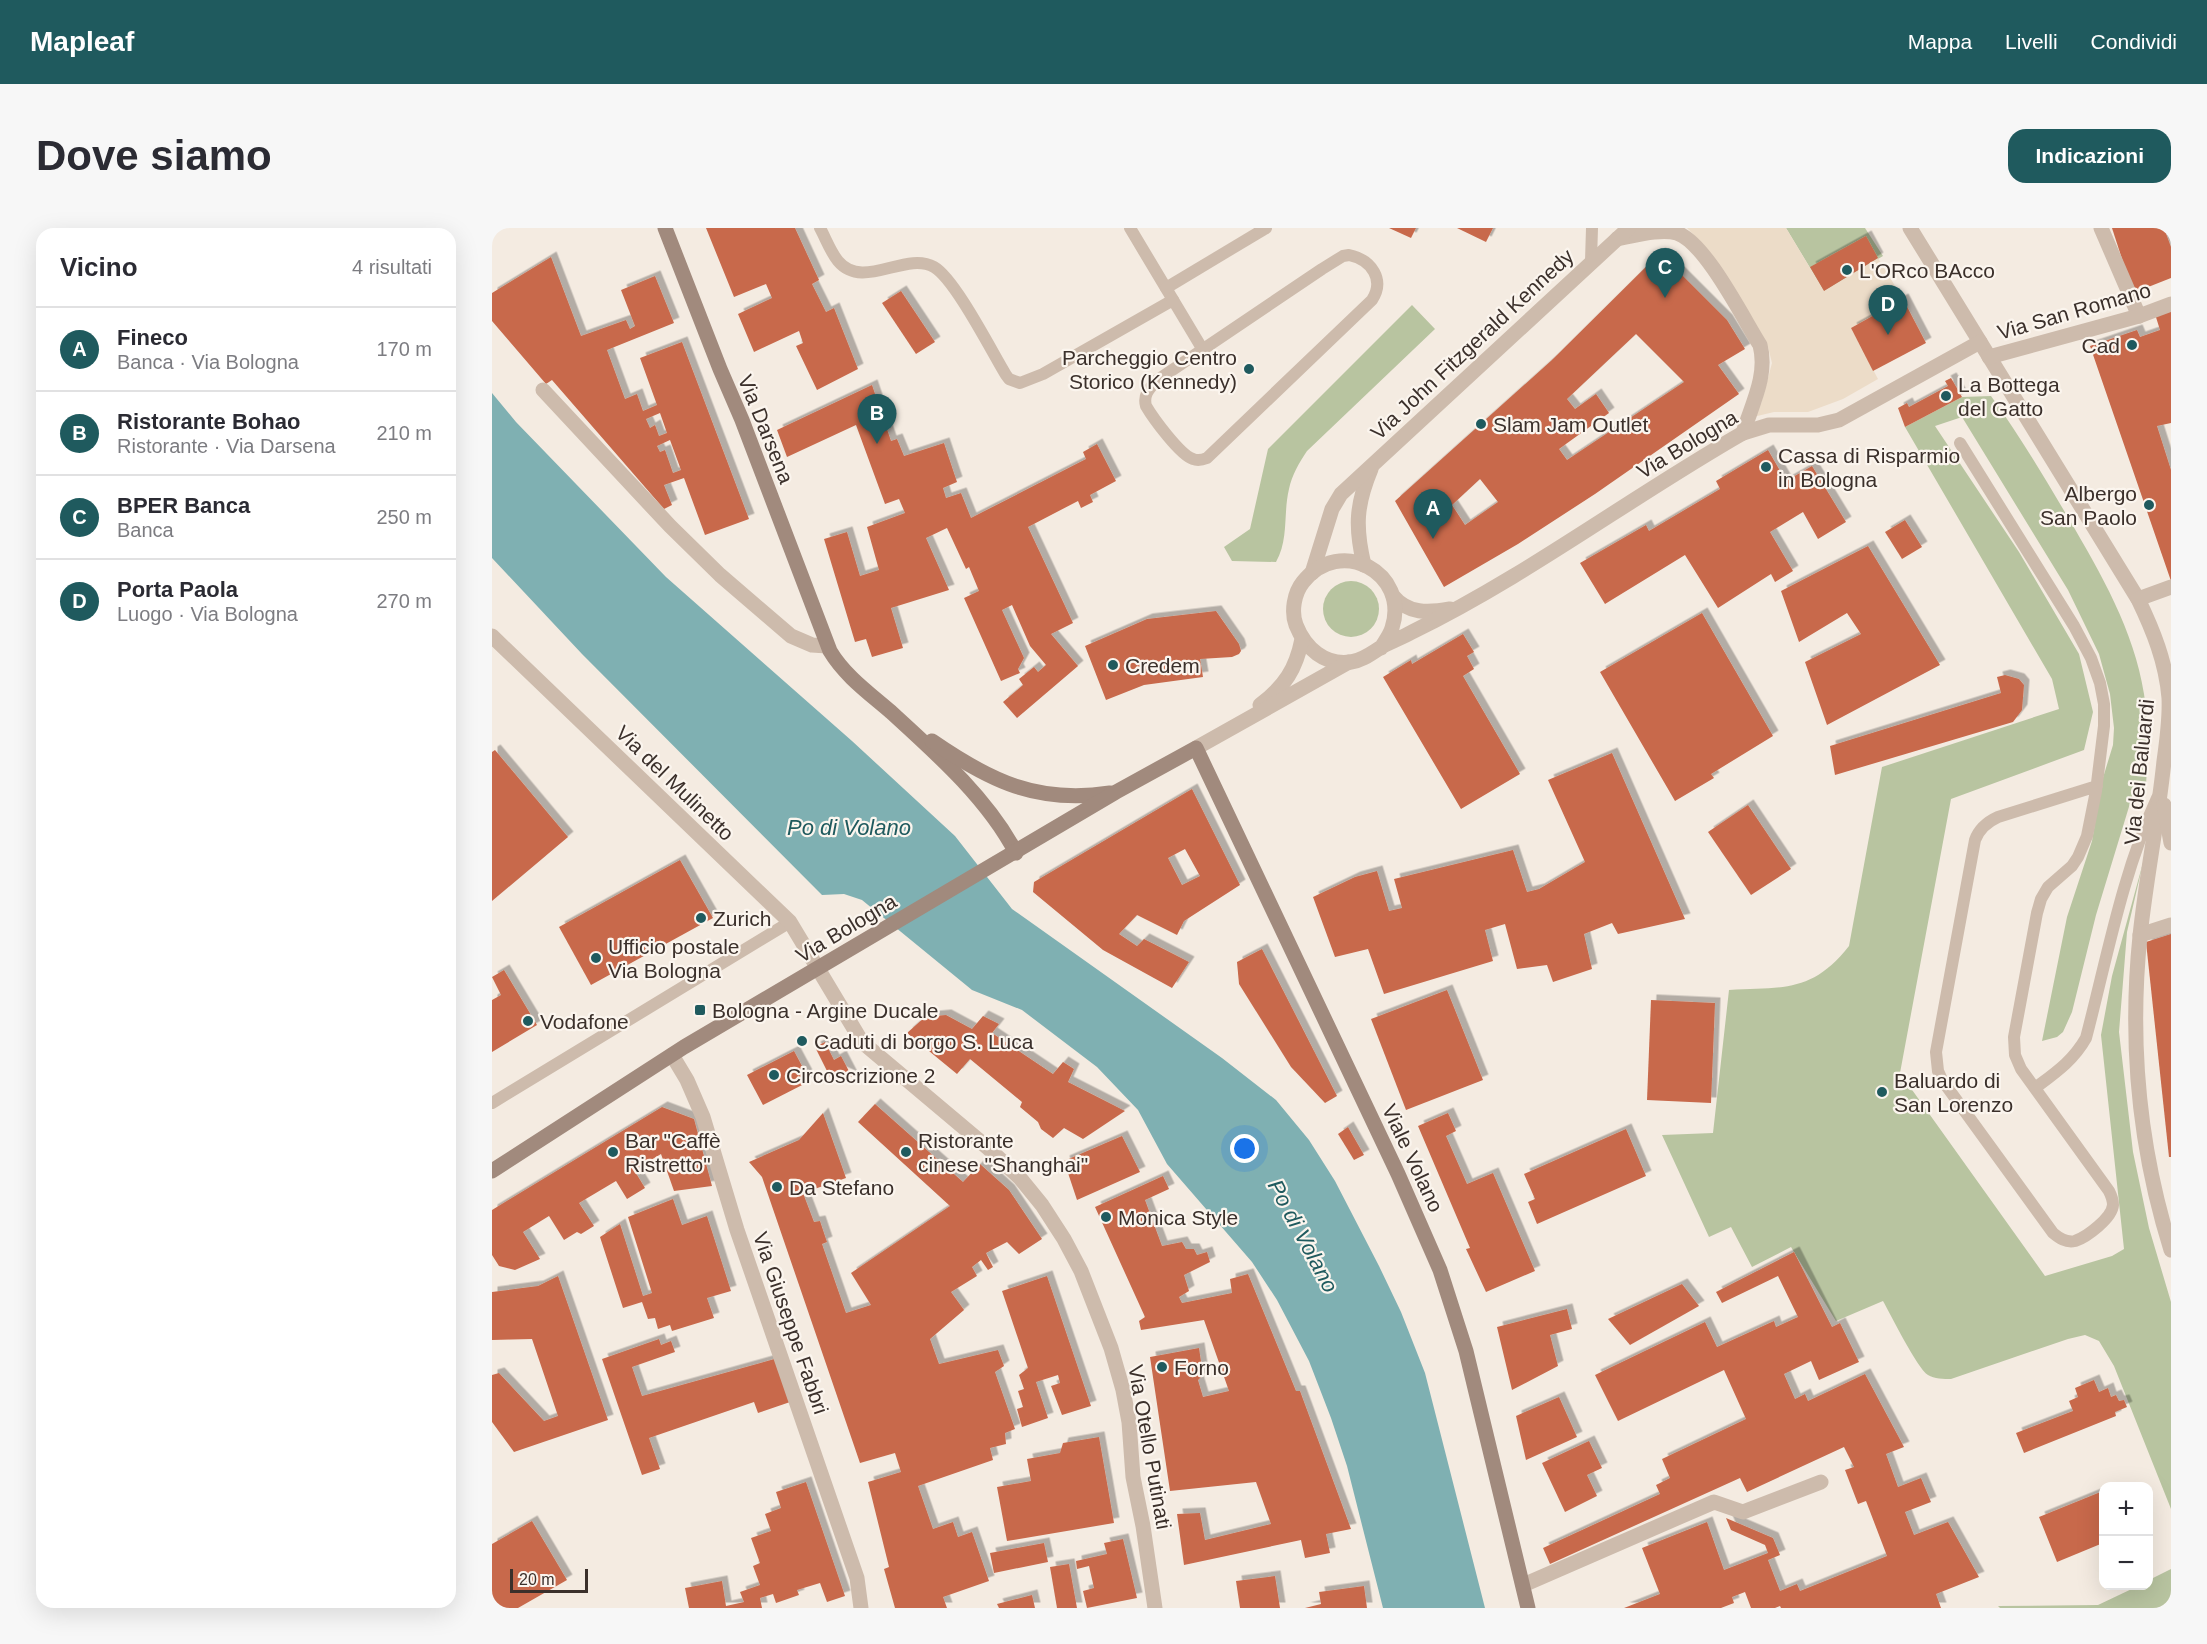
<!DOCTYPE html>
<html lang="it">
<head>
<meta charset="utf-8">
<style>
  :root { --surface:#fff; --page:#f7f7f7; --text:#2b2b33; --muted:#7c7c81; --line:#e1e1e2; --accent:#1f5a5e }
  body { margin:0; font-family:Arial,sans-serif; background:var(--page); color:var(--text) }
  .controls { position:absolute; right:18px; bottom:18px; display:grid; overflow:hidden; border-radius:12px; box-shadow:0 6px 24px #0002 }
  .controls button { width:54px; height:54px; display:grid; place-items:center; padding:0; border:0; border-bottom:2px solid var(--line); background:var(--surface); color:var(--text); font:30px sans-serif }
  .scale { position:absolute; left:18px; bottom:15px; width:78px; box-sizing:border-box; padding-left:6px; border:3px solid #3b302b; border-top:0; font-size:16px; line-height:21px; white-space:nowrap; color:#3b302b; -webkit-text-stroke:4px #fbf5ee; paint-order:stroke }
  .you { position:absolute; left:753px; top:921px; width:21px; height:21px; margin:-15px; border:4px solid #fff; border-radius:50%; background:#1a73e8; box-shadow:0 0 0 9px #1a73e833 }
  .badge { display:grid; place-items:center; width:39px; height:39px; border-radius:50%; background:var(--accent); color:#fff; font-size:20px; font-weight:700 }
  .pin { position:absolute; translate:-50% -50px; filter:drop-shadow(0 2px 3px #0008) }
  .pin::after { content:''; position:absolute; top:32px; width:21px; height:18px; background:inherit; clip-path:polygon(0 0,100% 0,50% 100%) }
  .list { margin:0; padding:0; list-style:none }
  h2 { display:flex; justify-content:space-between; align-items:center; height:78px; margin:0; padding:0 24px; font-size:26px }
  h2 small { font-size:20px; font-weight:400; color:var(--muted) }
  .list li { display:grid; grid-template-columns:39px 1fr auto; gap:18px; align-items:center; box-sizing:border-box; height:84px; padding:0 24px; border-top:2px solid var(--line) }
  .list b { display:block; font-size:22px; white-space:nowrap }
  .list p { margin:0; font-size:20px; white-space:nowrap; color:var(--muted) }
  .list em { font-size:20px; font-style:normal; color:var(--muted) }
  .map { position:relative; flex:none; width:1679px; height:1380px; overflow:hidden; border-radius:18px }
  header { display:flex; align-items:center; gap:36px; box-sizing:border-box; height:84px; padding:0 30px; background:var(--accent); color:#fff }
  header strong { font-size:28px }
  nav { display:flex; gap:33px; margin-inline-start:auto; font-size:21px }
  .intro { display:flex; align-items:center; justify-content:space-between; box-sizing:border-box; height:144px; padding:0 36px }
  h1 { margin:0; font-size:42px }
  .button { padding:15px 27px; border-radius:18px; background:var(--accent); color:#fff; font-size:21px; font-weight:700 }
  main { display:flex; gap:36px; padding:0 36px }
  aside { flex:1; background:var(--surface); border-radius:18px; box-shadow:0 6px 24px #0002 }
  .map>svg:first-child { display:block }
  .green { fill:#b8c4a0 }
  .plaza { fill:#ecdcc8 }
  .water { fill:#7fb0b2 }
  .building { fill:#c8694b; fill-rule:evenodd; filter:url(#shadow) }
  .lines { fill:none; stroke-linecap:round; stroke-linejoin:round }
  .lane { stroke:#cdbbac; stroke-width:12 }
  .street { stroke:#cdbbac; stroke-width:15 }
  .secondary { stroke:#a18a7d; stroke-width:15 }
  .poi-dot { fill:#1f5a5e; stroke:#fbf5ee; stroke-width:2 }
  .labels { text-anchor:middle; dominant-baseline:central; stroke-width:4.5; stroke-linejoin:round; paint-order:stroke }
  .poi-label { font-size:21px; fill:#3b302b; stroke:#fbf5ee; text-anchor:start }
  .street-label { font-size:21px; fill:#3b302b; stroke:#fbf5ee }
  .water-label { font-size:22px; font-style:italic; fill:#1f5a5e; stroke:#fbf5ee }
</style>
</head>
<body>
<header>
<strong>Mapleaf</strong>
<nav><a>Mappa</a><a>Livelli</a><a>Condividi</a></nav>
</header>
<div class="intro"><h1>Dove siamo</h1><a class="button">Indicazioni</a></div>
<main>
<aside>
<h2>Vicino<small>4 risultati</small></h2>
<ul class="list">
<li><span class="badge">A</span><div><b>Fineco</b><p>Banca · Via Bologna</p></div><em>170 m</em></li>
<li><span class="badge">B</span><div><b>Ristorante Bohao</b><p>Ristorante · Via Darsena</p></div><em>210 m</em></li>
<li><span class="badge">C</span><div><b>BPER Banca</b><p>Banca</p></div><em>250 m</em></li>
<li><span class="badge">D</span><div><b>Porta Paola</b><p>Luogo · Via Bologna</p></div><em>270 m</em></li>
</ul>
</aside>
<div class="map">
<svg width="1679" height="1380" viewBox="0 0 1679 1380">
  <defs>
    <filter id="shadow"><feDropShadow dx="5.5" dy="-5.5" stdDeviation="0" flood-color="#0004"/></filter>
  </defs>
  <rect width="100%" height="100%" fill="#f4ebe1"/>
  <g class="green">
    <path d="M1294 0H1373L1391 28 1332 63Z"/>
    <path d="M920 77 943 101 815 223C807 235 800 247 797 261 791 286 797 311 784 334L740 333 732 319 758 301 776 221Z"/>
    <path d="M1499 168C1528 208 1552 249 1577 291 1609 346 1642 402 1652 466 1657 496 1656 526 1654 557L1643 559 1604 687 1580 784 1571 804 1565 809 1550 813 1575 689 1600 613 1610 553 1621 517 1622 500 1618 466 1607 426 1576 362 1470 189 1443 198 1527 324 1587 426 1601 484 1592 522 1459 571 1408 845 1553 1048 1620 1028 1632 1021 1609 807 1620 748 1652 631 1635 704 1627 804 1641 924 1657 1000 1679 1074V1281L1622 1138 1607 1113 1593 1107 1576 1111 1459 1151C1452 1151 1442 1151 1436 1147 1425 1140 1399 1087 1391 1073L1344 1093 1299 1019 1260 1039 1239 999 1217 1009 1170 907 1221 905 1237 762C1291 759 1320 765 1357 718L1390 539 1567 481 1560 451 1413 199 1470 169Z"/>
    <circle cx="859" cy="381" r="28"/>
    <path d="M1679 1341V1380H1508L1506 1378 1606 1377 1646 1358H1656L1657 1352Z"/>
  </g>
  <path class="plaza" d="M1195 0H1294L1332 63 1386 30 1411 71 1359 100 1386 151 1351 171 1316 184H1282L1261 189 1269 176 1280 135 1276 119 1208 13Z"/>
  <path class="water" d="M0 165 24 194 174 349 360 513 463 608 520 681 730 830 784 872 817 912 843 953 887 1038 909 1084 933 1145 993 1380H891L855 1238 839 1190 817 1133 785 1072 760 1034 675 936 646 882 605 839 530 782 480 762 370 672 352 666 330 667 90 426 0 330Z"/>
  <g class="building">
    <path d="M214 0H303L327 52 320 56 334 84 342 80 366 141 325 162 304 118 311 115 307 103 262 124 246 86 280 70 274 56 242 69Z"/>
    <path d="M897 0H924L919 10Z"/>
    <path d="M965 0H1001L994 14Z"/>
    <path d="M1620 0H1672L1679 19V50L1641 65Z"/>
    <path d="M1374 8 1386 30 1332 63 1318 39Z"/>
    <path d="M1168 25 1235 92 1253 121 1226 137 1247 166 1103 266 1026 316 952 359 903 273 1060 132ZM1144 106 1192 154 1075 232 1067 221 1117 185 1104 166 1083 181 1075 171ZM988 251 1006 274 973 297 960 277Z"/>
    <path d="M59 29 89 108 134 92 138 101 143 98 129 62 163 48 182 95 115 122 133 171 145 166 151 183 165 177 148 130 190 114 257 291 213 307 192 250 172 257 180 277 172 281 60 152 54 156 0 93V65ZM168 185 175 205 167 208 163 197 158 200 154 191ZM178 212 189 242 181 245 173 222 168 224 165 218Z"/>
    <path d="M409 63 443 114 424 126 390 75Z"/>
    <path d="M1411 71 1434 115 1381 143 1359 100Z"/>
    <path d="M1679 80V195L1665 198 1679 242V353L1598 118 1645 102 1648 109 1668 102 1663 86Z"/>
    <path d="M1459 150 1470 169 1413 199 1406 180 1415 175 1417 179 1456 158 1453 153Z"/>
    <path d="M380 157 399 213 405 211 412 228 452 215 465 254 451 260 454 270 469 265 479 290 594 231 591 224 605 216 624 253 598 267 601 274 589 280 586 273 536 299 581 395 559 406 586 438 525 490 511 474 531 457 527 451 542 439 546 444 554 437 538 418 520 377 510 382 532 430 526 441 528 445 509 453 472 370 487 363 477 339 474 341 455 300 434 310 457 362 399 380 411 420 380 429 374 411 363 414 332 311 355 304 368 348 387 342 375 299 413 285 407 271 393 276 364 197 295 229 285 202Z"/>
    <path d="M1276 222 1294 253 1320 238 1354 294 1326 311 1311 284 1278 304 1301 343 1283 354 1279 346 1226 380 1193 327 1113 376 1088 335 1154 297 1157 303 1228 261 1224 253Z"/>
    <path d="M1413 292 1430 319 1410 331 1393 304Z"/>
    <path d="M1376 318 1448 437 1335 497 1313 434 1369 406 1355 385 1307 414 1289 363Z"/>
    <path d="M724 383 747 416 749 423 747 426 740 429 708 431 711 449 652 457 614 472 593 418 655 391Z"/>
    <path d="M1210 385 1281 508 1219 546 1222 550 1183 573 1108 444Z"/>
    <path d="M971 406 982 424 975 428 982 441 971 448 1028 546 969 581 891 449 919 432 920 436Z"/>
    <path d="M1513 447 1527 451 1532 457 1530 482 1521 494 1343 547 1338 518 1509 465 1505 449Z"/>
    <path d="M3 522 76 609 0 673V524Z"/>
    <path d="M1120 525 1193 691 1126 706 1120 695 1092 706 1100 741 1061 754 1055 737 1025 741 1013 696 993 702 1001 733 892 766 876 721 843 729 821 669 863 649 885 643 897 683 910 680 902 651 1021 622 1035 664 1047 661 1093 634 1056 552Z"/>
    <path d="M700 561 748 657 692 693 685 707 645 687 627 706 645 718 652 711 697 734 680 760 611 722 541 664 542 654ZM693 621 708 648 690 657 676 630Z"/>
    <path d="M1256 577 1299 641 1259 667 1216 604Z"/>
    <path d="M188 632 221 690 99 757 67 699Z"/>
    <path d="M1679 706V929H1677L1654 714Z"/>
    <path d="M770 721 845 868 833 875 799 839 747 756 745 734Z"/>
    <path d="M12 742 45 797 0 824V772L9 767 0 749Z"/>
    <path d="M955 762 991 852 914 882 879 791Z"/>
    <path d="M1159 772 1223 775 1219 875 1155 872Z"/>
    <path d="M454 787 480 801 491 788 507 796 500 805 561 846 571 834 582 841 576 854 633 883 591 911 572 900 561 910 549 901 546 894 528 879 530 874 478 831 465 846 415 805 433 789Z"/>
    <path d="M333 814 342 832 349 828 360 849 349 844 338 849 323 819Z"/>
    <path d="M302 823 318 853 271 877 255 847Z"/>
    <path d="M383 876 471 954 488 936 517 962 550 1011 527 1026 515 1014 494 1025 501 1039 496 1042 489 1032 480 1039 485 1048 459 1064 472 1082 438 1111 447 1136 506 1122 512 1138 503 1144 523 1201 513 1205 514 1216 498 1220 501 1232 426 1258 441 1301 461 1294 466 1309 480 1304 497 1353 451 1369 455 1380H403L392 1341 397 1339 376 1254 409 1244 403 1225 368 1235 270 949 257 934 307 912 331 885 354 950 311 965 322 994 328 993 335 1014 330 1016 354 1085 379 1077 359 1045 458 978 366 894Z"/>
    <path d="M170 879 202 891 220 958 182 963 169 926 142 942 153 960 135 971 124 953 87 975 102 998 89 1006 85 1004 72 1012 57 988 31 1004 48 1031 23 1042 7 1038 0 1027V982Z"/>
    <path d="M956 885 964 903 954 908 975 956 1001 945 1043 1043 994 1064 974 1021 978 1020 926 898Z"/>
    <path d="M856 899 872 927 862 932 846 906Z"/>
    <path d="M1134 901 1154 948 1045 996 1036 974 1043 971 1032 946Z"/>
    <path d="M630 908 648 944 585 972 572 933Z"/>
    <path d="M671 948 677 961 653 972 670 1018 690 1014 694 1021H702L705 1027 715 1024 718 1034 692 1047 697 1063 687 1069 690 1075 740 1065 738 1051 756 1046 804 1163H808L859 1301 834 1306 838 1325 813 1330 809 1312 692 1337 685 1286 708 1285 713 1312 779 1296 764 1254 678 1263 658 1129 707 1120 711 1147 706 1152 711 1169 737 1163 712 1092 649 1102 647 1093 653 1089 603 979Z"/>
    <path d="M181 971 190 997 215 988 239 1063 215 1070 222 1090 180 1103 178 1097 166 1101 163 1090 156 1091 150 1074 131 1080 108 1009 128 996 151 1068 160 1065 136 989Z"/>
    <path d="M1302 1024 1340 1099 1348 1095 1367 1134 1327 1152 1319 1133 1292 1146 1303 1171 1313 1166 1316 1173 1373 1146 1412 1219 1394 1226 1406 1259 1429 1250 1439 1274 1413 1284 1422 1307 1456 1294 1487 1349 1444 1366 1449 1380H1289L1288 1378 1283 1380H1259L1253 1364 1240 1369 1242 1375 1229 1380H1132L1168 1366 1150 1320 1215 1294 1232 1342 1276 1325 1273 1317 1239 1302 1234 1290 1281 1310 1288 1327 1276 1332 1288 1363 1305 1356 1308 1363 1395 1328 1374 1273 1366 1276 1353 1242 1362 1239 1352 1219 1255 1264 1248 1250 1058 1336 1051 1320 1168 1266 1164 1257 1178 1250 1170 1231 1254 1191 1232 1142 1126 1193 1103 1147 1213 1094 1225 1119 1282 1093 1284 1099 1306 1089 1286 1048 1230 1075 1224 1064Z"/>
    <path d="M66 1048 116 1192 22 1224 0 1194V1147L7 1145 52 1193 66 1188 40 1111 0 1112V1064L46 1058Z"/>
    <path d="M555 1048 599 1178 570 1187 559 1158 568 1155 566 1147 544 1154 556 1190 530 1199 525 1181 531 1179 526 1163 532 1161 527 1147 536 1140 510 1063Z"/>
    <path d="M1190 1056 1207 1078 1138 1117 1116 1091Z"/>
    <path d="M1075 1081 1080 1101 1058 1107 1066 1138 1020 1162 1005 1099Z"/>
    <path d="M167 1111 169 1117 179 1113 183 1124 140 1139 150 1168 286 1130 301 1173 266 1185 262 1174 157 1210 168 1241 150 1247 110 1131Z"/>
    <path d="M1602 1152 1607 1164 1616 1160 1619 1169 1624 1167 1627 1173 1632 1172 1635 1179 1623 1184 1624 1188 1532 1225 1524 1205 1581 1183 1577 1173 1586 1169 1583 1160Z"/>
    <path d="M1067 1169 1085 1209 1034 1232 1024 1188Z"/>
    <path d="M607 1209 622 1295 515 1313 505 1259 539 1253 535 1231 568 1225 571 1215Z"/>
    <path d="M1097 1213 1110 1240 1095 1247 1105 1268 1073 1284 1050 1235Z"/>
    <path d="M314 1254 353 1368 335 1374 328 1355 305 1362 307 1367 284 1375 281 1366 268 1370 270 1380H197L193 1360 230 1353 234 1378 252 1374 248 1364 268 1357 261 1338 268 1335 259 1310 279 1303 273 1286 289 1280 284 1264Z"/>
    <path d="M1611 1263V1315L1565 1334 1547 1289Z"/>
    <path d="M40 1293 75 1352 26 1380H2L0 1377V1316Z"/>
    <path d="M631 1311 645 1370 595 1380 591 1363 602 1360 597 1338 585 1341 584 1333 615 1326 612 1315Z"/>
    <path d="M552 1315 556 1334 502 1345 498 1325Z"/>
    <path d="M577 1336 585 1380H565L558 1339Z"/>
    <path d="M783 1348 788 1380H748L744 1353Z"/>
    <path d="M872 1358 875 1380H813L829 1376 827 1364Z"/>
    <path d="M540 1367 543 1380H507L505 1376Z"/>
  </g>
  <g class="lines">
    <g class="lane">
      <path d="M328 0C334 11 338 23 346 33 371 63 413 23 442 39 463 51 500 124 514 147L517 151 528 155 551 146 681 72"/>
      <path d="M638 0 711 122"/>
      <path d="M857 27C880 32 893 52 880 72L715 230C710 232 706 233 701 231 688 227 661 190 654 178 651 167 657 161 664 153L830 41 851 28Z"/>
      <path d="M1099 33 1100 0"/>
      <path d="M674 60 774 0"/>
      <path d="M1468 215 1582 398 1599 430 1608 455 1612 476V498L1604 563 1595 608 1586 629 1580 638 1556 659 1549 671 1545 685 1522 809 1523 827 1529 841 1617 963C1619 967 1621 972 1621 977 1620 990 1595 1009 1583 1013 1574 1015 1567 1010 1561 1005L1450 852 1446 843 1444 824 1483 612C1487 601 1495 594 1506 589L1605 558"/>
      <path d="M1543 860C1563 845 1581 833 1594 810 1615 730 1630 646 1665 570"/>
      <path d="M0 875 298 694"/>
    </g>
    <g class="street">
      <path d="M1418 0 1646 371C1661 402 1674 434 1677 470 1678 491 1675 512 1672 533 1666 592 1654 650 1648 708 1637 815 1647 920 1679 1022"/>
      <path d="M1609 0 1647 88"/>
      <path d="M1125 11C1142 8 1168 0 1185 5 1213 14 1251 90 1268 117 1276 147 1260 176 1251 205"/>
      <path d="M1497 129 1647 88 1679 76"/>
      <path d="M51 162 178 298 228 347 299 408 320 417 335 418"/>
      <path d="M872 337C863 299 864 277 879 241"/>
      <path d="M820 345 840 281 849 266 1137 0"/>
      <path d="M901 368C916 386 936 385 958 381"/>
      <path d="M1646 371 1679 359"/>
      <path d="M0 408 298 694 370 814 496 920 528 950 550 977 572 1011 589 1043 619 1120 631 1162 637 1194 641 1249 651 1298 663 1380"/>
      <path d="M889 420C893 413 898 407 900 400 918 345 848 307 811 354 802 365 799 384 804 397 813 420 833 438 859 434 872 432 881 424 891 418 901 413 911 409 920 404 1035 348 1139 269 1251 205L1277 197H1326L1347 192 1488 114"/>
      <path d="M768 477C793 458 804 441 810 411"/>
      <path d="M704 520 857 434"/>
      <path d="M1672 577 1679 615"/>
      <path d="M1648 707 1679 697"/>
      <path d="M180 827 195 852 211 889 245 1002 365 1350 369 1380"/>
      <path d="M1031 1357 1222 1274 1251 1284 1329 1254"/>
    </g>
    <g class="secondary">
      <path d="M173 0 228 141 250 192 338 423C353 448 377 465 399 484 444 525 496 571 524 625"/>
      <path d="M440 513C498 553 545 576 618 565"/>
      <path d="M0 943 192 819 624 564 704 520 906 946 948 1042 974 1123 1036 1380"/>
    </g>
  </g>
  <g class="poi-dot">
    <circle cx="1355" cy="42" r="6"/>
    <circle cx="1640" cy="117" r="6"/>
    <circle cx="757" cy="141" r="6"/>
    <circle cx="1454" cy="168" r="6"/>
    <circle cx="989" cy="196" r="6"/>
    <circle cx="1274" cy="239" r="6"/>
    <circle cx="1657" cy="277" r="6"/>
    <circle cx="621" cy="437" r="6"/>
    <circle cx="209" cy="690" r="6"/>
    <circle cx="104" cy="730" r="6"/>
    <rect x="202" y="776" width="12" height="12" rx="3"/>
    <circle cx="36" cy="793" r="6"/>
    <circle cx="310" cy="813" r="6"/>
    <circle cx="282" cy="847" r="6"/>
    <circle cx="1390" cy="864" r="6"/>
    <circle cx="121" cy="924" r="6"/>
    <circle cx="414" cy="924" r="6"/>
    <circle cx="285" cy="959" r="6"/>
    <circle cx="614" cy="989" r="6"/>
    <circle cx="670" cy="1139" r="6"/>
  </g>
  <g class="labels">
    <g class="poi-label">
      <text x="1367" y="42">L'ORco BAcco</text>
      <text x="1628" y="117" text-anchor="end">Cad</text>
      <text x="745" y="129" text-anchor="end">Parcheggio Centro<tspan x="745" dy="24">Storico (Kennedy)</tspan></text>
      <text x="1466" y="156">La Bottega<tspan x="1466" dy="24">del Gatto</tspan></text>
      <text x="1001" y="196">Slam Jam Outlet</text>
      <text x="1286" y="227">Cassa di Risparmio<tspan x="1286" dy="24">in Bologna</tspan></text>
      <text x="1645" y="265" text-anchor="end">Albergo<tspan x="1645" dy="24">San Paolo</tspan></text>
      <text x="633" y="437">Credem</text>
      <text x="221" y="690">Zurich</text>
      <text x="116" y="718">Ufficio postale<tspan x="116" dy="24">Via Bologna</tspan></text>
      <text x="220" y="782">Bologna - Argine Ducale</text>
      <text x="48" y="793">Vodafone</text>
      <text x="322" y="813">Caduti di borgo S. Luca</text>
      <text x="294" y="847">Circoscrizione 2</text>
      <text x="1402" y="852">Baluardo di<tspan x="1402" dy="24">San Lorenzo</tspan></text>
      <text x="133" y="912">Bar "Caffè<tspan x="133" dy="24">Ristretto"</tspan></text>
      <text x="426" y="912">Ristorante<tspan x="426" dy="24">cinese "Shanghai"</tspan></text>
      <text x="297" y="959">Da Stefano</text>
      <text x="626" y="989">Monica Style</text>
      <text x="682" y="1139">Forno</text>
    </g>
    <g class="street-label">
      <text transform="translate(1582 83) rotate(-16)">Via San Romano</text>
      <text transform="translate(980 116) rotate(-43)">Via John Fitzgerald Kennedy</text>
      <text transform="translate(274 201) rotate(68)">Via Darsena</text>
      <text transform="translate(1195 216) rotate(-31)">Via Bologna</text>
      <text transform="translate(1647 544) rotate(-84)">Via dei Baluardi</text>
      <text transform="translate(183 555) rotate(44)">Via del Mulinetto</text>
      <text transform="translate(354 700) rotate(-31)">Via Bologna</text>
      <text transform="translate(921 930) rotate(65)">Viale Volano</text>
      <text transform="translate(299 1095) rotate(71)">Via Giuseppe Fabbri</text>
      <text transform="translate(658 1219) rotate(80)">Via Otello Putinati</text>
    </g>
    <g class="water-label">
      <text x="357" y="599">Po di Volano</text>
      <text transform="translate(811 1008) rotate(62)">Po di Volano</text>
    </g>
  </g>
</svg>
<div class="controls">
<button>+</button>
<button>−</button>
</div>
<div class="scale">20 m</div>
<div class="you"></div>
<div class="pin badge" style="left:941px;top:311px">A</div>
<div class="pin badge" style="left:385px;top:216px">B</div>
<div class="pin badge" style="left:1173px;top:70px">C</div>
<div class="pin badge" style="left:1396px;top:107px">D</div>
</div>
</main>
</body>
</html>
